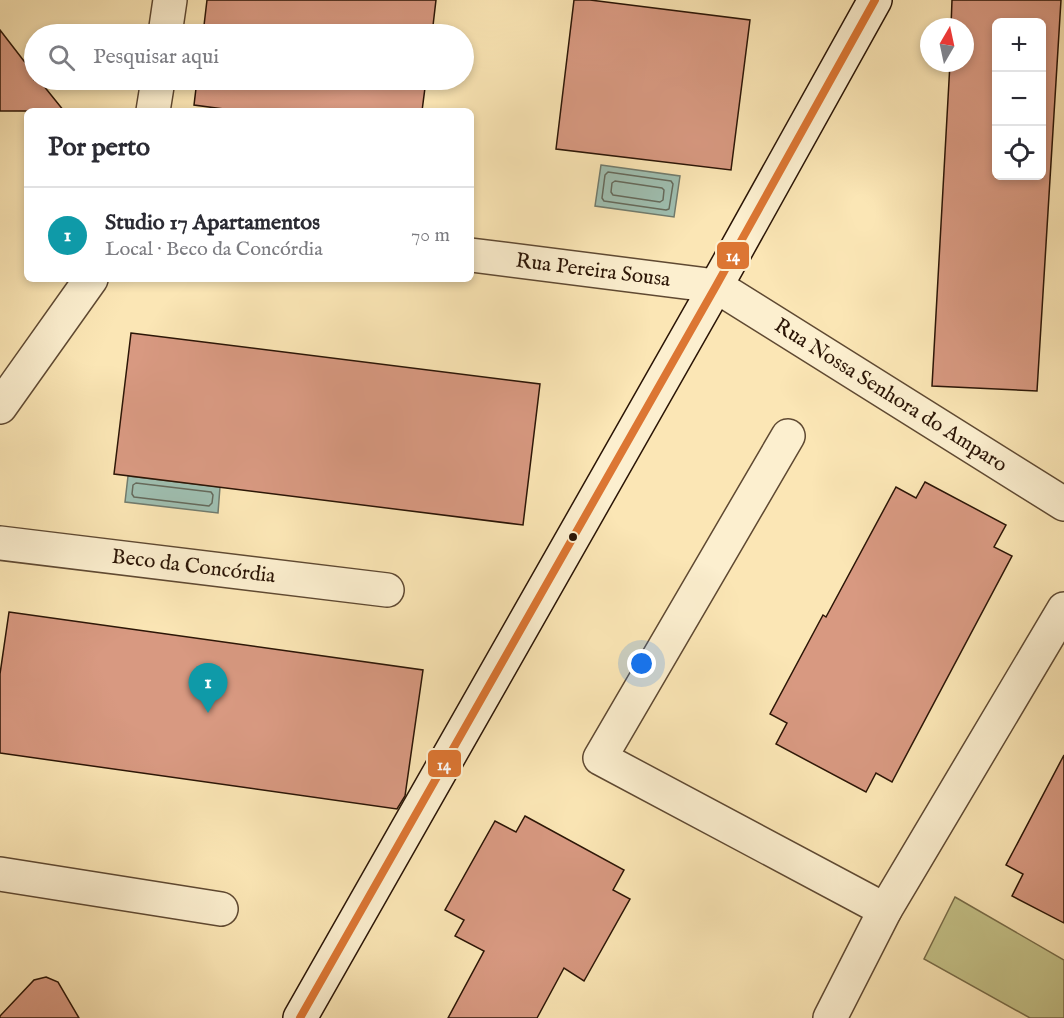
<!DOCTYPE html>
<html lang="pt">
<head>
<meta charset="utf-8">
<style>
  :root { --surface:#fff; --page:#f2f2f3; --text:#2b2b33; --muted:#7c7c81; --line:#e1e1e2; --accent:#8f2418 }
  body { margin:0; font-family:"IM FELL English",serif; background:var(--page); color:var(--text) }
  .controls { position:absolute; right:18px; top:18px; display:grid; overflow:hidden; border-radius:9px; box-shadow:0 3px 9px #0003 }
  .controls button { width:54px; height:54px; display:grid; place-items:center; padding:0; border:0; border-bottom:2px solid var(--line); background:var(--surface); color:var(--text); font:30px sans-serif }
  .compass { position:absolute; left:920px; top:18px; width:54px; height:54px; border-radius:50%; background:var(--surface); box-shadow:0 3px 9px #0003; rotate:9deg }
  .you { position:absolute; left:642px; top:664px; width:21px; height:21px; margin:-15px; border:4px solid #fff; border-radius:50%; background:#1a73e8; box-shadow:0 0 0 9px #1a73e833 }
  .badge { display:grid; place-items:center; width:39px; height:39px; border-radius:50%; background:var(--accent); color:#fff; font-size:20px; font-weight:700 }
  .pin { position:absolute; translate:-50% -50px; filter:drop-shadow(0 2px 3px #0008) }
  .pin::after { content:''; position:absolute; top:32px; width:21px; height:18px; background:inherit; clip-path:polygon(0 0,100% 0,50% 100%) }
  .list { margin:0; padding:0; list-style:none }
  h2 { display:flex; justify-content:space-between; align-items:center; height:78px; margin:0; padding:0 24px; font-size:26px }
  h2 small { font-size:20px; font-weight:400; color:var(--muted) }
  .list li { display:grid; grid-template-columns:39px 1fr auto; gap:18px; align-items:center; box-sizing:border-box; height:96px; padding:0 24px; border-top:2px solid var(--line) }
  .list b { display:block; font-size:22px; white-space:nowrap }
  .list p { margin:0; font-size:20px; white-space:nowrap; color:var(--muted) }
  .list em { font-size:20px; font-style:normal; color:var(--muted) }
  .icon { flex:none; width:33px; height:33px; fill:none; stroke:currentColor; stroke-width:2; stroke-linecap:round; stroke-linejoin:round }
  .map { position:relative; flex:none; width:1064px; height:1018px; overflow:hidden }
  .search { position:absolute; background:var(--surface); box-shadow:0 3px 9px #0003; left:24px; top:24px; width:450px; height:66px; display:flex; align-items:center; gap:15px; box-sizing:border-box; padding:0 21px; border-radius:33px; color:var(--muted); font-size:22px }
  .panel { position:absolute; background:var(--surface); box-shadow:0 3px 9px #0003; left:24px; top:108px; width:450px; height:174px; border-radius:9px }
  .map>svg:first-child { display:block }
  .green { fill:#c5c389; stroke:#786c48; stroke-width:1.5 }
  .water { fill:#9fbfb1; stroke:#717b6d; stroke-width:1.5 }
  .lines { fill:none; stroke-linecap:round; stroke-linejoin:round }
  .shore { stroke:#656a5c; stroke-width:1.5 }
  .building { fill:#d89981; stroke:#2b1506; stroke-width:1.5; fill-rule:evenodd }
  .street-casing { stroke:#5f4932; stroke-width:36 }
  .secondary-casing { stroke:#2b1506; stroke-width:36 }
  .street { stroke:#fcefcf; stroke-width:33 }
  .secondary { stroke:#fcefcf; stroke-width:33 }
  .bus-1-casing { stroke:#fcefcf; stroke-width:12 }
  .bus-1 { stroke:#dc7633; stroke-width:8 }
  .bus-dot { fill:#2b1506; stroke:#fcefcf; stroke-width:2 }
  .labels { text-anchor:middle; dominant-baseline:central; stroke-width:6; stroke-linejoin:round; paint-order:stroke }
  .street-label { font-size:21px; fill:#2b1506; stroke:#fcefcf }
  .line-badge { stroke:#fcefcf; stroke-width:2 }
  .badge-label { font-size:16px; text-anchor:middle; font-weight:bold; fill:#fff }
</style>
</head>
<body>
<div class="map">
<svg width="1064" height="1018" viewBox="0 0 1064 1018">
  <rect width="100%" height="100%" fill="#fbe6b5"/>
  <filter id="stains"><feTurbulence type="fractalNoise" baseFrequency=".00333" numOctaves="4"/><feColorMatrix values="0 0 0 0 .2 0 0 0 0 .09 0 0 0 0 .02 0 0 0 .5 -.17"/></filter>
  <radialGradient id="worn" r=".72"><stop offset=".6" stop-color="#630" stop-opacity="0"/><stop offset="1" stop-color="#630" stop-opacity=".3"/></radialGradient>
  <path class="green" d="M955 897 1064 960V1018H1030L924 959Z"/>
  <g class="water">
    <path d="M601 165 680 176 674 217 595 206Z"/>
    <path d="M128 476 220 487 218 513 125 502Z"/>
  </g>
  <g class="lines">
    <g class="shore">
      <path d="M608 172 671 181 673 184 669 209 666 210 604 201 602 198 605 175Z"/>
      <path d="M615 181 662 188 664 190 663 200 660 202 613 195 611 192 612 183Z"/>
      <path d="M136 483 211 492 213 495 212 503 209 506 134 497 132 494 133 485Z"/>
    </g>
  </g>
  <g class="building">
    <path d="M207 0H436L432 34H203Z"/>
    <path d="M574 0H590L750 20 731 170 556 149Z"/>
    <path d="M952 0H1061L1037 391 932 386 950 63H965V27H951ZM996 22H1041V176H996Z"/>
    <path d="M0 30 34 74V80H39L64 111H0Z"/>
    <path d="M197 80H426L422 111H239L194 105Z"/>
    <path d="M131 333 540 384 523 525 114 474Z"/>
    <path d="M925 482 1006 525 994 547 1012 556 892 782 876 773 866 792 776 744 787 723 770 714 823 615 826 617 896 487 916 498Z"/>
    <path d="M9 612 423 670 405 796 397 809 0 753V674Z"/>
    <path d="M1064 755V923L1012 896 1023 874 1006 865Z"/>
    <path d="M525 816 624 870 613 890 630 899 584 981 564 968 537 1018H448L484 951 455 936 464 920 445 910 495 821 516 832Z"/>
    <path d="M46 977 58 982 79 1018H0V1016L34 980Z"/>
  </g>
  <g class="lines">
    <g class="street-casing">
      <g id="street">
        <path d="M165 34 170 0"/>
        <path d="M153 111 158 80"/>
        <path id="s1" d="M471 255 716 286 1064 504"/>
        <path d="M0 407 91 279"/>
        <path d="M788 436 600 758 885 910"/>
        <path id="s2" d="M0 543 387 590"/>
        <path d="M0 874 221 909"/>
        <path d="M830 1018 885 910 1064 609"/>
      </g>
    </g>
    <g class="secondary-casing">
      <path id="secondary" d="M300 1018 716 286 875 0"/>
    </g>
    <use href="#street" class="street"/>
    <use href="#secondary" class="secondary"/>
    <g class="bus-1-casing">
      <path id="bus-1" d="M300 1018 716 286 875 0"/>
    </g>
    <use href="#bus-1" class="bus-1"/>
  </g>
  <circle class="bus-dot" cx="573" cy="537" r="5"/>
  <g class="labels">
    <g class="street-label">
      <text stroke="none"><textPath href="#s1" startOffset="123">Rua Pereira Sousa</textPath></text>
      <text stroke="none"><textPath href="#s1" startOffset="453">Rua Nossa Senhora do Amparo</textPath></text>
      <text stroke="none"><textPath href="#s2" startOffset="195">Beco da Concórdia</textPath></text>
    </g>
  </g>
  <g class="line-badge">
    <rect x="716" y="241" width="34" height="29" rx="6" fill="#dc7633"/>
    <rect x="427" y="749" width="35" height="29" rx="6" fill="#dc7633"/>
  </g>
  <g class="badge-label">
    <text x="733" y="261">14</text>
    <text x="444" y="770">14</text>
  </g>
  <rect width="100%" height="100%" filter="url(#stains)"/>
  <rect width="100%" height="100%" fill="url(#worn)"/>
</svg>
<div class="controls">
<button>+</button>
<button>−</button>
<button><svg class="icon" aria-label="locate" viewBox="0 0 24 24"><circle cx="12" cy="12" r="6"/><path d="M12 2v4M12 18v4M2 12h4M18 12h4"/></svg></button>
</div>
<svg class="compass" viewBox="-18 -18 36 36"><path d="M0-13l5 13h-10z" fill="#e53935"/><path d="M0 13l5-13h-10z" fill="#7c7c81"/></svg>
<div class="you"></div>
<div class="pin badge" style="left:208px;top:713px;background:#0f9aa8">1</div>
<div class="search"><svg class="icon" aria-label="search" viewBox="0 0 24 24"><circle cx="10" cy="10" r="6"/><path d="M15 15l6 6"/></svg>Pesquisar aqui</div>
<section class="panel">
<h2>Por perto<small></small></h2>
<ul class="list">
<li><span class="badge" style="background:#0f9aa8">1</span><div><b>Studio 17 Apartamentos</b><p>Local · Beco da Concórdia</p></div><em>70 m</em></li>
</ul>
</section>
</div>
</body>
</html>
